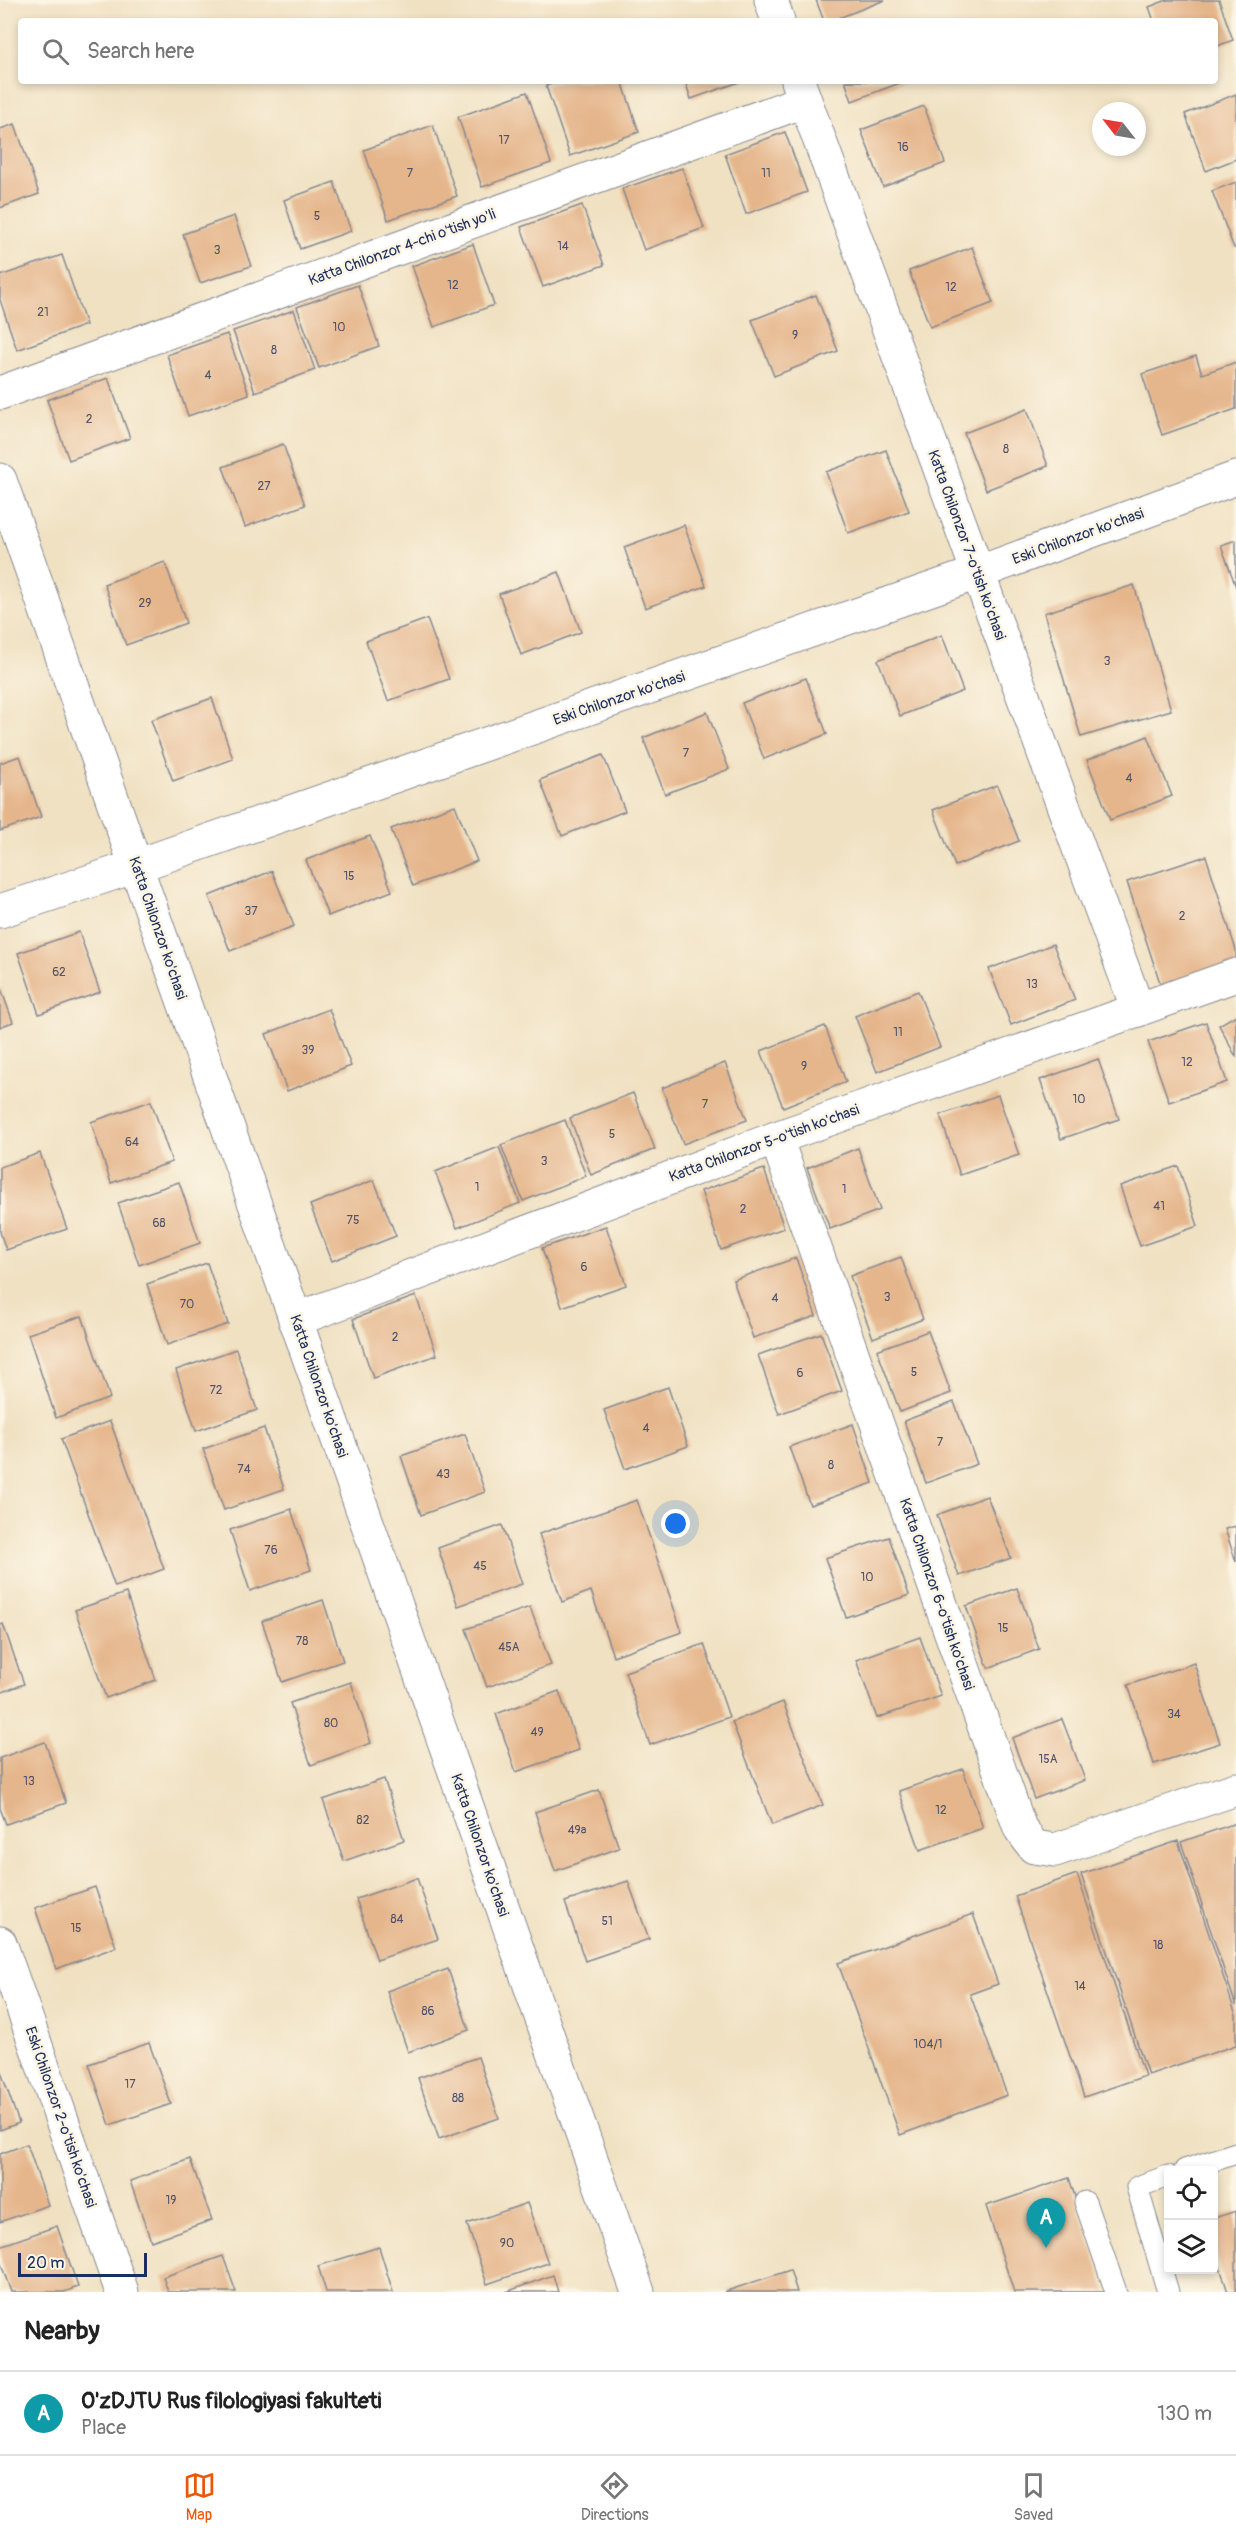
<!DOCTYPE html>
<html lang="en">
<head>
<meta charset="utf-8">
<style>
	body { margin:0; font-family:Pangolin,sans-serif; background:#f2f2f2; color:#222 }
	.controls { position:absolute; right:18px; bottom:18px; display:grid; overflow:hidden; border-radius:6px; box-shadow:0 3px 9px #0003 }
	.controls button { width:54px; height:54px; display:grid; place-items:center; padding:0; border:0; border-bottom:2px solid #e0e0e0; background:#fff; color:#222; font:30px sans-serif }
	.compass { position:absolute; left:1092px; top:102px; width:54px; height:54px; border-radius:50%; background:#fff; box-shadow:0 3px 9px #0003; rotate:301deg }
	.scale { position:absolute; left:18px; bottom:15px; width:129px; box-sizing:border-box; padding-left:6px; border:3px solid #1b2f5e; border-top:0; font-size:16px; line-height:21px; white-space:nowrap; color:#1b2f5e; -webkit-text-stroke:4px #fcf5e5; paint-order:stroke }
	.you { position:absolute; left:676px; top:1524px; width:21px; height:21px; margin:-15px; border:4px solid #fff; border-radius:50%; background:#1a73e8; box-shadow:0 0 0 9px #1a73e833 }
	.badge { display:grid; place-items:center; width:39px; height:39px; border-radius:50%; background:#ea580c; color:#fff; font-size:20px; font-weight:700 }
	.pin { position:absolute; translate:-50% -50px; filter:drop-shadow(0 2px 3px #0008) }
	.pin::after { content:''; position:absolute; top:32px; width:21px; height:18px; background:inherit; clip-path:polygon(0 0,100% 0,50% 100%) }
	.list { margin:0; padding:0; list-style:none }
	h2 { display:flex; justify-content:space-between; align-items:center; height:78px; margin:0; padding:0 24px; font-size:26px }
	h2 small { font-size:20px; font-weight:400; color:#767676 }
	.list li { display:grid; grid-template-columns:39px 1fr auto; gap:18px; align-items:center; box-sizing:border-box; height:84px; padding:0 24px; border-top:2px solid #e0e0e0 }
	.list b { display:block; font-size:22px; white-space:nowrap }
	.list p { margin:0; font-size:20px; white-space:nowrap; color:#767676 }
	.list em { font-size:20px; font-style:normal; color:#767676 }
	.icon { flex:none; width:33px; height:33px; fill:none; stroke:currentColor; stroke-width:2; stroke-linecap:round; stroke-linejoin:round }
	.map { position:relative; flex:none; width:1236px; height:2292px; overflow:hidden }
	.search { position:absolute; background:#fff; box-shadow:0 3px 9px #0003; left:18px; right:18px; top:18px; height:66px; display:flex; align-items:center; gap:15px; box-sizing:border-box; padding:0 21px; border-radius:6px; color:#767676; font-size:22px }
	.sheet { height:162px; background:#fff }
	nav { display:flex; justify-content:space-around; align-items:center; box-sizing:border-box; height:84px; border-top:2px solid #e0e0e0; background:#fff; font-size:16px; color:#767676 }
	nav a { display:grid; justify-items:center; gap:3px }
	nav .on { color:#ea580c }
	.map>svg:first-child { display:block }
</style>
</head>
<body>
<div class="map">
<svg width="1236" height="2292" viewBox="0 0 1236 2292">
	<rect width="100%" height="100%" fill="#fcf5e5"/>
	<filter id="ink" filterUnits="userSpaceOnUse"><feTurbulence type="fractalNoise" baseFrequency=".0167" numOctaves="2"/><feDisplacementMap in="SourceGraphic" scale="12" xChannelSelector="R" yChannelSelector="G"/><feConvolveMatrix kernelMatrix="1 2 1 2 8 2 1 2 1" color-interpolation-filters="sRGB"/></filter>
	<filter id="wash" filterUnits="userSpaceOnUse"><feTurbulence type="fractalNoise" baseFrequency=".008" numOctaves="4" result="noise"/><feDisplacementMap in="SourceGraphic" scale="24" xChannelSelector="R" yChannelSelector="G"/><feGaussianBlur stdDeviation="1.35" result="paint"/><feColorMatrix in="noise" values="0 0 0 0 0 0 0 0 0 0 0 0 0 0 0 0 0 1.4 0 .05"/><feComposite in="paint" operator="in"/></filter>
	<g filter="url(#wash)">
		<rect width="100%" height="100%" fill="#f0e1c2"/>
		<g id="blocks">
			<!-- building -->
			<g fill="#e5b68c">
				<polygon points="816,0 885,0 831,21 824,21"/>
				<polygon points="1167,0 1219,0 1233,40 1215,47 1215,21 1154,21 1149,7"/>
				<polygon points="559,81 622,81 639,132 570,156 546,86"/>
				<polygon points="685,81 742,81 691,99"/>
				<polygon points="845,81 905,81 852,101"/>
				<polygon points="527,92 551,163 482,187 458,117"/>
				<polygon points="1236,94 1236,159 1206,171 1185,114"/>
				<polygon points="924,106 945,163 883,187 861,130"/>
				<polygon points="15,124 39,194 0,208 0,129"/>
				<polygon points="433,125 457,196 388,220 364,150"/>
				<polygon points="785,132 807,192 746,214 725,154"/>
				<polygon points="682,168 704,228 644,250 622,189"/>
				<polygon points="334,182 351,231 300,249 284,200"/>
				<polygon points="1236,182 1236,248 1234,248 1212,191"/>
				<polygon points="582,205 604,265 543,287 521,227"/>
				<polygon points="234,216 251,266 200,283 183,234"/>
				<polygon points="473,244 494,305 434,327 412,266"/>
				<polygon points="972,247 993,303 930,327 909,271"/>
				<polygon points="62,255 86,325 17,350 0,300 0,276"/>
				<polygon points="358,285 379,346 319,368 297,307"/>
				<polygon points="816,295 838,351 774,376 752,320"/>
				<polygon points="294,310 315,370 255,392 233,331"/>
				<polygon points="227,334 249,394 188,416 167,355"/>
				<polygon points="1196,356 1202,374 1236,362 1236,409 1162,435 1142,374"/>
				<polygon points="108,378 130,438 69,460 47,400"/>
				<polygon points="1027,409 1048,466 986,490 964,433"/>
				<polygon points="283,444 305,505 245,527 223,467"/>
				<polygon points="886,450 909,511 848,533 826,472"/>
				<polygon points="684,525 706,586 645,608 624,547"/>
				<polygon points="1236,540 1236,587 1221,545"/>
				<polygon points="165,562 186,623 126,645 104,584"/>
				<polygon points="559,572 581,632 521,655 499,594"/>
				<polygon points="1134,585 1171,710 1081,737 1044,613"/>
				<polygon points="427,619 449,679 388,701 366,641"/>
				<polygon points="942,635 963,691 900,716 878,660"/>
				<polygon points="806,678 827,734 764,759 742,703"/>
				<polygon points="212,698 233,759 173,781 151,720"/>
				<polygon points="707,712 729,769 665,794 643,738"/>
				<polygon points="1148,736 1172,796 1110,820 1087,760"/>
				<polygon points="603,755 625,811 562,836 540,780"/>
				<polygon points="20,756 41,817 0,831 0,763"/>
				<polygon points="997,785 1019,841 955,866 933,810"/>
				<polygon points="455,805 477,861 413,886 391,829"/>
				<polygon points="370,836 392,891 328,916 306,860"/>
				<polygon points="1206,856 1236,950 1236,971 1164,995 1127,882"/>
				<polygon points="272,871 294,926 230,951 209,896"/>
				<polygon points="79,932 100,992 39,1014 18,953"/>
				<polygon points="1053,944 1075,1000 1011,1025 989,969"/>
				<polygon points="0,986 13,1022 0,1027"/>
				<polygon points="918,991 940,1047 877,1072 855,1016"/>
				<polygon points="329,1009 351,1066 287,1091 266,1034"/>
				<polygon points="1236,1015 1236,1057 1219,1025"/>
				<polygon points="1206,1022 1227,1082 1169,1102 1148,1042"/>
				<polygon points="825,1026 846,1082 783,1107 761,1051"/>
				<polygon points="1098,1059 1119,1119 1061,1139 1040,1080"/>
				<polygon points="725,1063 747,1120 683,1144 662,1088"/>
				<polygon points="633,1093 655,1149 591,1175 570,1118"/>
				<polygon points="998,1095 1019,1155 960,1175 940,1115"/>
				<polygon points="151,1101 172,1162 111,1183 91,1122"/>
				<polygon points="565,1120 586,1176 523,1201 501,1145"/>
				<polygon points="499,1147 520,1203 457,1228 435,1172"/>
				<polygon points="858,1148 880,1210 830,1229 807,1168"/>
				<polygon points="40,1153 67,1229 6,1250 0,1232 0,1167"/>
				<polygon points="1178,1166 1198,1226 1140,1246 1120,1186"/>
				<polygon points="764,1169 784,1228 721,1250 701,1191"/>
				<polygon points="374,1180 396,1236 332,1261 310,1205"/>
				<polygon points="179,1182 200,1243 139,1265 118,1203"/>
				<polygon points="606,1226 626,1285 562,1307 542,1248"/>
				<polygon points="901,1257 923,1319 873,1338 850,1276"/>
				<polygon points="796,1258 816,1316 753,1338 733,1280"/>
				<polygon points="207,1263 228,1324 167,1345 147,1284"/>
				<polygon points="416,1296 437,1355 373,1378 353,1319"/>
				<polygon points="82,1316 110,1398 56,1418 28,1334"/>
				<polygon points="928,1331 951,1393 900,1412 877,1350"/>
				<polygon points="821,1333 842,1391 779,1414 758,1355"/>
				<polygon points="236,1349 257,1410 196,1431 176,1370"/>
				<polygon points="668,1387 688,1446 625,1469 604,1410"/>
				<polygon points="954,1402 977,1464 926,1483 904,1421"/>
				<polygon points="110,1421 164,1569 115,1587 61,1439"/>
				<polygon points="853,1424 873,1483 810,1505 789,1447"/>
				<polygon points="264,1428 284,1489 224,1510 203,1449"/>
				<polygon points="465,1434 485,1492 421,1515 401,1456"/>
				<polygon points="987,1496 1011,1558 959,1576 937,1515"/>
				<polygon points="637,1500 682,1632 613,1656 591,1591 562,1602 539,1534"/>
				<polygon points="291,1509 311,1570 250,1591 230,1530"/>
				<polygon points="502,1525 522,1584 458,1606 438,1548"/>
				<polygon points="1236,1526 1236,1562 1225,1529"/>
				<polygon points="889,1537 909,1595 846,1617 825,1558"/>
				<polygon points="1017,1588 1039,1649 988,1668 966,1606"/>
				<polygon points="126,1593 156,1680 106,1698 75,1610"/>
				<polygon points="323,1600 343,1661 282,1682 262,1621"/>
				<polygon points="530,1607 551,1665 487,1687 466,1629"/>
				<polygon points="3,1624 24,1684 0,1693 0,1625"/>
				<polygon points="920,1637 941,1696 877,1718 856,1660"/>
				<polygon points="704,1644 729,1717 650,1745 625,1672"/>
				<polygon points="1194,1663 1220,1743 1154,1764 1128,1685"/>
				<polygon points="351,1682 371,1743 311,1765 290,1703"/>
				<polygon points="559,1691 579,1750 516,1772 496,1714"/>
				<polygon points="783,1702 823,1805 772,1825 732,1722"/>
				<polygon points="1062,1719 1085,1780 1034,1799 1012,1738"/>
				<polygon points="45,1742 66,1803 6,1824 0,1808 0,1758"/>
				<polygon points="963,1769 983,1828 920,1850 899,1791"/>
				<polygon points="384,1779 404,1840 344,1861 323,1800"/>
				<polygon points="599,1790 619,1848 555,1871 535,1812"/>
				<polygon points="1236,1823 1236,2006 1181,1842"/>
				<polygon points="1178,1841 1236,2015 1236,2045 1148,2075 1081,1874"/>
				<polygon points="1077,1874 1145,2076 1084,2097 1015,1896"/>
				<polygon points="417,1878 438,1939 377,1960 356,1899"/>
				<polygon points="628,1881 649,1939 585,1961 565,1902"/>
				<polygon points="95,1887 116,1947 56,1969 35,1908"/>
				<polygon points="973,1914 998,1984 970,1994 1007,2095 900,2135 838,1963"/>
				<polygon points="448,1969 469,2030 408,2052 387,1991"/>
				<polygon points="149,2043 171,2104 110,2125 89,2064"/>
				<polygon points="478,2057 499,2118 439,2139 418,2078"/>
				<polygon points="0,2069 19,2123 0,2130"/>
				<polygon points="27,2144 48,2205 0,2222 0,2154"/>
				<polygon points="190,2159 212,2220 151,2241 130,2181"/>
				<polygon points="1069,2178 1106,2292 1014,2292 986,2206"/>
				<polygon points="527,2203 548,2263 487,2284 467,2224"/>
				<polygon points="1236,2211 1236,2292 1228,2292 1214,2249 1214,2218"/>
				<polygon points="57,2226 78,2287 64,2292 11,2292 0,2261 0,2246"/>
				<polygon points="379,2247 393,2292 326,2292 318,2266"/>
				<polygon points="223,2256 236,2292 168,2292 163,2277"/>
				<polygon points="790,2270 797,2292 724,2292"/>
				<polygon points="553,2275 558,2292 506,2292"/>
			</g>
		</g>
	</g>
	<g filter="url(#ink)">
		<use href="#blocks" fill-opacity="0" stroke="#868890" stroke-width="1.5"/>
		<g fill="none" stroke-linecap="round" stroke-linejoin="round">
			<defs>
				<g id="lane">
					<polyline points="1185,2170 1236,2153"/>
					<polyline points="1085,2202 1116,2292"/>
					<polyline points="1168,2292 1137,2187 1168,2176"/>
				</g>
				<g id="street">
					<polyline points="771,0 778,21"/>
					<polyline points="798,81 1138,1010"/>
					<polyline points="0,393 804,101"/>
					<polyline points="0,480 638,2292"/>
					<polyline points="0,911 136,866 977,573 1236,478"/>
					<polyline points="776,1138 1020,1828 1034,1847 1055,1850 1236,1789"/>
					<polyline points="295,1320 776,1138 1236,975"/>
					<polyline points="0,1943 122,2292"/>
				</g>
			</defs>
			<!-- lane casing -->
			<use href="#lane" stroke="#868890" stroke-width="23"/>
			<!-- street casing -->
			<use href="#street" stroke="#868890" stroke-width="35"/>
			<!-- lane -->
			<use href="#lane" stroke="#fff" stroke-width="21"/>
			<!-- street -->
			<use href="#street" stroke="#fff" stroke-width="33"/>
		</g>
	</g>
	<g text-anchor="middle" stroke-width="5" stroke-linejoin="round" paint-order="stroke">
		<!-- number labels -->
		<g font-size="12" fill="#4e516a">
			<text x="504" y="144">17</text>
			<text x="903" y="151">16</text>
			<text x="410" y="177">7</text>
			<text x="766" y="177">11</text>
			<text x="317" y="220">5</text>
			<text x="563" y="250">14</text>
			<text x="217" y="254">3</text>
			<text x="453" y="289">12</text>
			<text x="951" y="291">12</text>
			<text x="43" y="316">21</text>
			<text x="339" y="331">10</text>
			<text x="795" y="339">9</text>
			<text x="274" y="354">8</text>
			<text x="208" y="379">4</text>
			<text x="89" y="423">2</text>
			<text x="1006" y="453">8</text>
			<text x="264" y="490">27</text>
			<text x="145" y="607">29</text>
			<text x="1107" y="665">3</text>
			<text x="686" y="757">7</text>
			<text x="1129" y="782">4</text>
			<text x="349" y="880">15</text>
			<text x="251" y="915">37</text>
			<text x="1182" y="920">2</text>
			<text x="59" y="976">62</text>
			<text x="1032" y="988">13</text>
			<text x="898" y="1036">11</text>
			<text x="308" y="1054">39</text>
			<text x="1187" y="1066">12</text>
			<text x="804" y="1070">9</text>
			<text x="1079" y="1103">10</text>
			<text x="705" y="1108">7</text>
			<text x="612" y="1138">5</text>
			<text x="132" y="1146">64</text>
			<text x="544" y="1165">3</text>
			<text x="477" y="1191">1</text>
			<text x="844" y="1193">1</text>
			<text x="1159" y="1210">41</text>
			<text x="743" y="1213">2</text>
			<text x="353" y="1224">75</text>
			<text x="159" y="1227">68</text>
			<text x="584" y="1271">6</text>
			<text x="887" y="1301">3</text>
			<text x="775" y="1302">4</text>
			<text x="187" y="1308">70</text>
			<text x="395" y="1341">2</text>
			<text x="914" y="1376">5</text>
			<text x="800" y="1377">6</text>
			<text x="216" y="1394">72</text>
			<text x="646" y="1432">4</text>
			<text x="940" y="1446">7</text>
			<text x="831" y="1469">8</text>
			<text x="244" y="1473">74</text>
			<text x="443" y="1478">43</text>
			<text x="271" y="1554">76</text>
			<text x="480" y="1570">45</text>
			<text x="867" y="1581">10</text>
			<text x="1003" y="1632">15</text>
			<text x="302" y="1645">78</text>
			<text x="509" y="1651">45A</text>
			<text x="1174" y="1718">34</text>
			<text x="331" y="1727">80</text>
			<text x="537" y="1736">49</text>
			<text x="1048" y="1763">15A</text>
			<text x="29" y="1785">13</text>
			<text x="941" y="1814">12</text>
			<text x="363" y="1824">82</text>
			<text x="577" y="1834">49а</text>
			<text x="397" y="1923">84</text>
			<text x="607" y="1925">51</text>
			<text x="76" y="1932">15</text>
			<text x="1158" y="1949">18</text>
			<text x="1080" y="1990">14</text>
			<text x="428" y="2015">86</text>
			<text x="928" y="2048">104/1</text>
			<text x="130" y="2088">17</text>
			<text x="458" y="2102">88</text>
			<text x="171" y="2204">19</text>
			<text x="507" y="2247">90</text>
		</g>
		<!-- street labels -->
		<g font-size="15" fill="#1b2f5e" stroke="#fcf5e5">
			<text transform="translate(402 247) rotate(-20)" y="5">Katta Chilonzor 4-chi o'tish yo'li</text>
			<text transform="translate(1078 536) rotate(-20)" y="5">Eski Chilonzor ko'chasi</text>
			<text transform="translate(967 545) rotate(70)" y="5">Katta Chilonzor 7-o'tish ko'chasi</text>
			<text transform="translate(619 698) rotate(-19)" y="5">Eski Chilonzor ko'chasi</text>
			<text transform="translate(158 928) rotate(71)" y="5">Katta Chilonzor ko'chasi</text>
			<text transform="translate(764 1143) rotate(-20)" y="5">Katta Chilonzor 5-o'tish ko'chasi</text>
			<text transform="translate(319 1386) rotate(71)" y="5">Katta Chilonzor ko'chasi</text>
			<text transform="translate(937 1594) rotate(71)" y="5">Katta Chilonzor 6-o'tish ko'chasi</text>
			<text transform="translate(480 1845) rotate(71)" y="5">Katta Chilonzor ko'chasi</text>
			<text transform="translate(61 2117) rotate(71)" y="5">Eski Chilonzor 2-o'tish ko'chasi</text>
		</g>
	</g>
</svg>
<div class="controls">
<button><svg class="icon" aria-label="locate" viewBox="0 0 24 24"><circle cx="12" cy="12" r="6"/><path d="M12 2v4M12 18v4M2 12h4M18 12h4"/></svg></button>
<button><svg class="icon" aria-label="layers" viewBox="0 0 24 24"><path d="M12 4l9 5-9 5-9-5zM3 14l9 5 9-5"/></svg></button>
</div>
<svg class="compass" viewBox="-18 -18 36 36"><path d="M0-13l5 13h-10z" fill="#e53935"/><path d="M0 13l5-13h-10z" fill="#767676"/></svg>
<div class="scale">20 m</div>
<div class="you"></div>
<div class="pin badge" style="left:1046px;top:2248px;background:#0f9aa8">A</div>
<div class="search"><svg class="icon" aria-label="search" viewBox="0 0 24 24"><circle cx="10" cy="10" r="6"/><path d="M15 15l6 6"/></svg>Search here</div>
</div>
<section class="sheet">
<h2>Nearby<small></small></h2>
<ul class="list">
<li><span class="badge" style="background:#0f9aa8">A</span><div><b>O'zDJTU Rus filologiyasi fakulteti</b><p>Place</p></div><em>130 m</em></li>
</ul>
</section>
<nav>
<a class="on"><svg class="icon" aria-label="map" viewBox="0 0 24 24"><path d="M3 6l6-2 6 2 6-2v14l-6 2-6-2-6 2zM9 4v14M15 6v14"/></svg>Map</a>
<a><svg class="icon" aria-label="directions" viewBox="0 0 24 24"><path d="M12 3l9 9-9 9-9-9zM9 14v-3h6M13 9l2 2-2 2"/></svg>Directions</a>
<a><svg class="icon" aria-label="saved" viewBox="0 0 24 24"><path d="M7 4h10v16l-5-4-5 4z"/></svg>Saved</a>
</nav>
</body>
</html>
